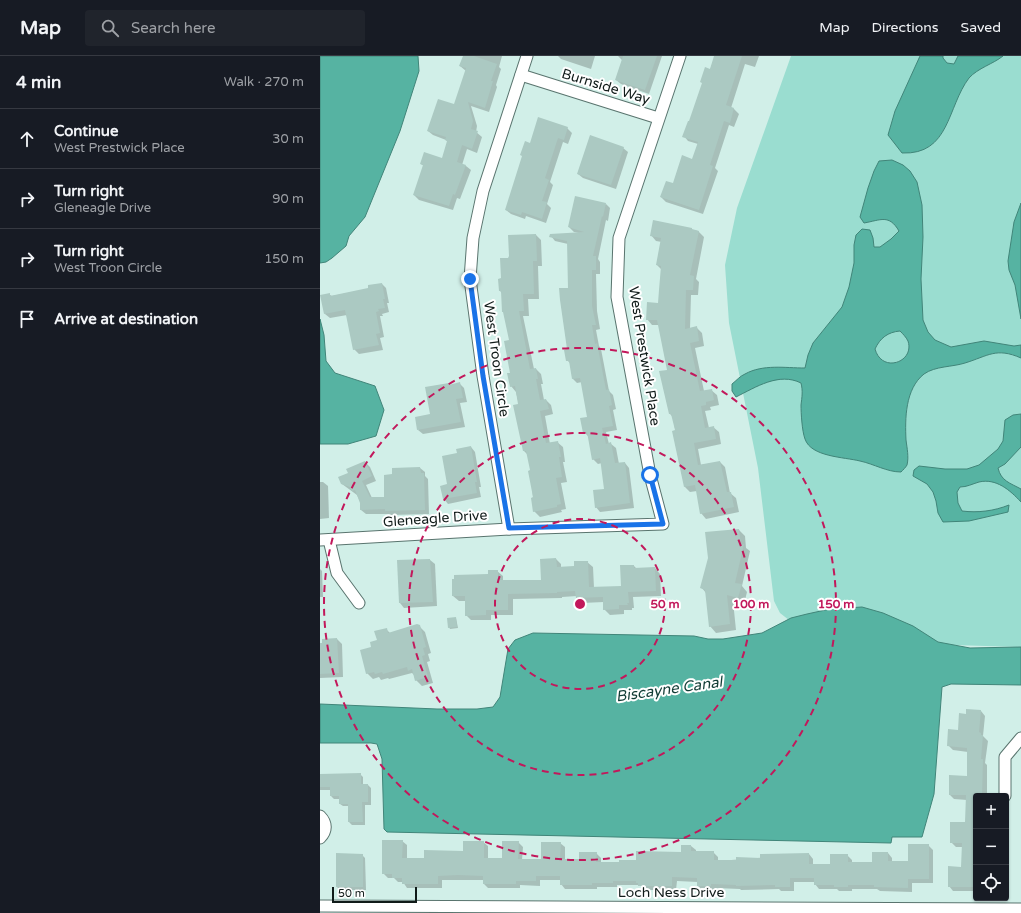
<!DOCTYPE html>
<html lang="en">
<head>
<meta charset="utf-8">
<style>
	body { margin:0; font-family:"Varela Round",sans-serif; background:#20242c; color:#f1f3f6 }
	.controls { position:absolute; right:12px; bottom:12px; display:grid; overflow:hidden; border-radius:4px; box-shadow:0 1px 3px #0004 }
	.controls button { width:36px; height:36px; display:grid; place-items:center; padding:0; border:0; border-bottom:1px solid #363941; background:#171b24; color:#f1f3f6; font:20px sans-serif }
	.scale { position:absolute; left:12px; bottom:10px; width:85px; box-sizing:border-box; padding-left:4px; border:2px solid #101b19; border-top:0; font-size:11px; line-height:14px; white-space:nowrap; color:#101b19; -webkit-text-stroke:3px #fff; paint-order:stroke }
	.stop { position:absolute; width:12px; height:12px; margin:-9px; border:3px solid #1a73e8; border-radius:50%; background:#fff }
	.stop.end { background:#1a73e8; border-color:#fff; box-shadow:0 1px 4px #0008 }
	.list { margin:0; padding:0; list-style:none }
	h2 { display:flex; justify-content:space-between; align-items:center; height:52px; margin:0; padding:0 16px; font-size:17px }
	h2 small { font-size:13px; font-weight:400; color:#9ea1a6 }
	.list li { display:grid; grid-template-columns:26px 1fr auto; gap:12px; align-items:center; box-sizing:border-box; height:60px; padding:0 16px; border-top:1px solid #363941 }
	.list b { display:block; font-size:15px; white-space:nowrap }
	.list p { margin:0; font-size:13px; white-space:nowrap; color:#9ea1a6 }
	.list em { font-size:13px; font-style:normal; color:#9ea1a6 }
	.icon { flex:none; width:22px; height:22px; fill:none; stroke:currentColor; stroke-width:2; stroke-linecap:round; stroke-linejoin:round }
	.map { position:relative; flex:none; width:701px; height:857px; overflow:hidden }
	header { display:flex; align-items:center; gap:24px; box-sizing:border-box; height:56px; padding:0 20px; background:#171b24; border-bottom:1px solid #363941 }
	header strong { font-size:19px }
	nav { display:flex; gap:22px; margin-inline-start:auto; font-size:14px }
	.search { width:280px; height:36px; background:#20242c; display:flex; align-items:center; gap:10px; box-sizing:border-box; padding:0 14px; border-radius:4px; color:#9ea1a6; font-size:15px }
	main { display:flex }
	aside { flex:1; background:#171b24 }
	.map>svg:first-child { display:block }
</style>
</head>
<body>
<header>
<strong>Map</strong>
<div class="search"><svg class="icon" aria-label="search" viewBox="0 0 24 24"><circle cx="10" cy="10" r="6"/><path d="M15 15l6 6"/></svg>Search here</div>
<nav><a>Map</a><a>Directions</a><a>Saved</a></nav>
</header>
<main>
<aside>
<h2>4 min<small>Walk · 270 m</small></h2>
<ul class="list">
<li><svg class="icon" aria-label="ahead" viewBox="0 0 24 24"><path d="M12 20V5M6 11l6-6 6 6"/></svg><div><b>Continue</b><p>West Prestwick Place</p></div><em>30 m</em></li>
<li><svg class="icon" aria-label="right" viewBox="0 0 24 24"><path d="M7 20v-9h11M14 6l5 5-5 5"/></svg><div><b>Turn right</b><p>Gleneagle Drive</p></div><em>90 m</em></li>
<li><svg class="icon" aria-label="right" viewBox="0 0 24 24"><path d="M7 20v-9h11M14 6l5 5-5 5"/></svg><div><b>Turn right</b><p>West Troon Circle</p></div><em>150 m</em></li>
<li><svg class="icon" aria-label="arrive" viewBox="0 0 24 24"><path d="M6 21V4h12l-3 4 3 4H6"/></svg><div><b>Arrive at destination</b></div></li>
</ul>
</aside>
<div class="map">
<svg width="701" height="857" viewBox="0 0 701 857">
	<rect width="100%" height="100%" fill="#d1efe8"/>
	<!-- green -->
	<polygon fill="#9addd0" points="471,0 701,0 701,591 601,588 479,572 460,557 454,545 438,412 409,267 405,209 417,152"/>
	<!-- water -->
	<g fill="#56b3a2" stroke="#418579" fill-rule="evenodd">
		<polygon points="0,0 98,0 99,15 80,75 45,161 29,180 26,190 12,202 6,206 0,207"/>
		<path d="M 600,0 L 623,0 L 623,2 L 627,7 L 634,8 L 638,0 L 683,0 C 673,8 658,12 649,22 C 627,51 630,99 582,97 L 568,79 L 575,55 Z"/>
		<path d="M 572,104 L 583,109 L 590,115 L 597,126 L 602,149 L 603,181 L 601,223 L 603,264 L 608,276 L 615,284 L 631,291 L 664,285 L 694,290 L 701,289 L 701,302 C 676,291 668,300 645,307 C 633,311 615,310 604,318 C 585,333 585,363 586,384 C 587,392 589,401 587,409 C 586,411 583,414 581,416 C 567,416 554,408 540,405 C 524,401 491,401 485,383 C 482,375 481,357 481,349 C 482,341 483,335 481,327 C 459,316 436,331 416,341 L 412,335 L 412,328 C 416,325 420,320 425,318 C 443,308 465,312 485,312 L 488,299 L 493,287 L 522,251 L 529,231 L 534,207 L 534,189 L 536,179 L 542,173 L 550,174 L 553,182 L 554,191 L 560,191 L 571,183 L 579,175 C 569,158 561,164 544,167 L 540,161 L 548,132 L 554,115 L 559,105 ZM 580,275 C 583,278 586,281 588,285 C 595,306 562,318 555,293 C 560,282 568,276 580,275 Z"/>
		<polygon points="701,147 701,263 695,229 689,214 688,205 694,166"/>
		<polygon points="0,263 4,279 6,305 15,317 55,330 64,354 56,380 28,388 0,388"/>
		<path d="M 701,358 L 701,391 L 685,408 L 678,412 C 681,425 690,427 701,433 L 701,446 C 690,434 676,422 659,426 C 652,428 647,431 640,431 L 637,436 L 638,447 L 642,455 C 658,457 674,455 689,449 L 688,456 L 649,465 L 623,466 L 618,457 L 616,445 L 613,436 L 607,428 L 593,420 L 594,414 L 599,410 L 625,413 L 647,413 L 659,409 L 678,393 L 683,385 L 685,364 L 693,359 Z"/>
		<polygon points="542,551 563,557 593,570 618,586 650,592 701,591 701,629 631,628 622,631 614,738 602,781 572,781 571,787 67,776 64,773 62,703 57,688 51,687 0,687 0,648 117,653 157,653 173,651 180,641 188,593 195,584 213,577 374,580 388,583 403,583 442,577 471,562 487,558 510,553"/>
	</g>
	<!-- shadow -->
	<g fill="#0003">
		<polygon points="144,0 182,0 179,11 181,13 176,29 177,31 169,56 151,50 157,70 156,76 162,81 157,97 147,93 142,109 146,110 151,114 140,143 137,142 133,154 99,144 94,139 104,110 101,108 123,103 128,86 126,84 113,79 108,75 135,49 146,15 140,10"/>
		<polygon points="238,0 275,0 271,13 241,3"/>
		<polygon points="298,0 342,0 329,38 301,28 296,24 303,5"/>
		<polygon points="395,0 439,0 435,11 425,8 411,52 414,53 419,58 414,71 409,69 395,112 398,115 383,158 346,146 341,141 354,129 373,104 378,88 368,85 364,80 390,14"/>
		<polygon points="247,72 252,77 248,88 243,86 230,126 233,129 227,148 231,152 226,167 206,160 205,163 191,158 186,154 210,88"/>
		<polygon points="303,92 308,96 296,133 263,122 258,118"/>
		<polygon points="286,148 290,152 288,165 286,164 278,203 280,206 280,218 276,218 277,255 280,273 276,274 279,290 281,293 289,335 293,339 296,353 293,354 297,374 286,376 289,388 291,388 296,392 299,408 305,407 309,412 314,452 280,456 276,451 285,434 282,407 278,408 273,403 269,381 264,376 268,362 262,326 257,327 253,323 250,307 247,304 248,294 248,188 235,185 231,180 259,177 254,176 249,171"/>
		<polygon points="373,174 378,175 384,181 376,223 379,226 378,239 371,239 370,273 376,271 382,277 384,290 375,292 384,335 391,334 397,339 399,349 390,351 391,354 385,355 389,372 393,371 399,376 401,388 378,393 381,409 400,406 405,411 410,437 416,442 419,456 386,463 381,457 377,435 370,436 365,431 353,361 350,358 348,314 339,269 332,269 327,263 339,248 342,214 337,209 342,186 336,185 331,179"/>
		<polygon points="216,179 221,184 222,210 218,210 219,243 208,243 209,260 203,260 214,313 216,313 221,318 223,328 221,328 224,344 226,344 231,349 233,358 225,360 230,388 237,386 243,391 245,406 243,406 247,426 241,427 246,453 241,454 242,456 220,461 214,455 211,415 208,399 204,395 199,349 196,336 191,330 192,318 190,284 182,237 180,235 182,223 189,203"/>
		<polygon points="62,228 66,232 69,247 67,247 69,256 62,258 63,260 60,260 64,281 60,282 63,294 39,298 34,293 27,259 10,262 5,258 10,239 12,240 49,233"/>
		<polygon points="128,328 130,329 140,328 144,332 147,346 140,347 145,371 103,378 98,374 111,359"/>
		<polygon points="151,391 155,396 161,431 159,431 161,441 128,448 124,443 138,397"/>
		<polygon points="45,406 50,411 56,425 46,429 52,442 65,442 100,412 105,416 105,420 108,423 109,458 71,459 69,458 46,458 41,454 41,447 37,439 22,428 29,417"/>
		<polygon points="0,426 3,426 8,430 9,462 0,463"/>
		<polygon points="419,474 425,480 426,492 430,495 422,530 427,536 424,548 413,545 416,574 396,577 390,570 386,537 382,532"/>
		<polygon points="236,503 241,508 241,512 255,511 267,506 273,511 274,532 302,531 314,510 317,513 335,512 340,518 341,540 313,541 314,552 312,552 312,554 304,554 304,558 290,559 284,553 284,546 262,547 257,540 242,541 242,542 193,543 193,559 171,559 171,564 151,564 146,559 146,545 139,545 133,540 133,524 169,519 177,515 183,520 183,525 222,525"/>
		<polygon points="110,504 115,508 117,550 84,552 80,547"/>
		<polygon points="0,513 2,515 3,541 0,541"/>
		<polygon points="136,562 138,572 130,573 129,571"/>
		<polygon points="99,570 105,576 111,597 108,598 110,605 107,606 113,627 102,630 96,624 95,620 92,617 69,623 68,622 61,624 59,621 53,623 47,617 52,591 66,573 71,578"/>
		<polygon points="17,583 22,588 23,621 0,622 0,588 3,588 3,584"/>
		<polygon points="661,655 665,660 663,680 668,685 665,707 667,709 667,740 656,740 656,835 633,835 629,830 642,812 643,791 636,791 631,786 646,767 647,744 634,743 630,739 648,721 648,696 633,694 628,689 639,675 647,659"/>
		<polygon points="40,718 43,721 43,729 48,729 51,732 51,749 45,749 45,769 32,769 29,766 29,750 23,750 20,748 20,743 14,743 11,740 11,734 0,734 0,719"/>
		<polygon points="82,785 87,789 87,803 105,803 144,796 163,786 168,790 168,803 183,803 198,786 203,791 202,804 222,804 240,787 245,791 245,804 260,804 276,797 281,802 281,807 300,807 362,797 362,790 371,790 376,794 376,796 393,796 398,801 398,805 489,798 493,803 493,809 511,809 527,799 532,804 532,807 552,807 568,797 572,802 572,806 589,806 608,789 613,794 613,827 592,827 592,836 560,835 557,833 532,833 532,835 519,835 517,833 499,833 495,828 495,826 474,826 474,835 461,835 459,833 421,834 420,833 395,832 395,834 382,834 378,830 378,826 357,825 356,834 324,834 320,829 297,829 297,831 277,831 277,833 245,833 241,828 241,824 220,824 220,830 200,829 200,832 168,832 164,828 164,824 122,824 122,832 87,832 83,826 78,826 74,822 68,822 63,817"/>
		<polygon points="42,799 45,802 46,834 20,834 17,831"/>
	</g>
	<!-- building -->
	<g fill="#abc9c2">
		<polygon points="143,0 154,0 177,8 171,25 173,25 165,52 148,46 153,65 151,73 158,75 152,93 142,89 137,106 146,109 135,139 133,138 129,150 93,139 103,109 100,108 104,96 122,102 127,85 125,84 126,81 107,75 118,43 134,48 146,12 139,10"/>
		<polygon points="303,0 337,0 325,34 295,24"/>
		<polygon points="394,0 422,0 406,49 414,52 410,67 404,65 390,109 393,110 379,154 340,141 346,125 353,127 362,99 372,103 378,86 362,81 368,65 369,65 382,27 380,26 385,11 390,13"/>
		<polygon points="218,61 248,71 244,84 238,82 225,122 229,124 222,145 227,146 222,163 202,156 201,159 185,154 202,100 200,99 205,85 210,87"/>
		<polygon points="270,79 304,91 291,129 257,118"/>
		<polygon points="255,140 286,147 283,161 282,160 273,200 276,200 276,214 272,214 272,250 276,269 272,269 275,288 277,287 286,334 289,333 292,349 289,350 293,370 282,372 286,388 291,386 295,407 305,406 310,447 275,452 273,434 284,433 280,402 272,404 267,376 263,377 260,362 267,361 260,322 252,323 249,305 246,305 244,294 247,293 240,244 239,232 248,232 247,185 229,181 230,178 264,176 248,171"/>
		<polygon points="333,164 372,172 372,173 379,175 370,219 374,220 373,234 366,234 365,273 377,270 379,285 370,287 380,335 392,333 394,344 386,346 386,349 381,350 385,372 394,370 396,383 374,387 378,409 400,405 407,436 411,436 414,451 380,458 375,429 364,431 352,375 355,374 351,358 349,358 339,315 347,314 337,264 326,264 327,246 338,247 339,234 341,210 336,209 341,182 330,180"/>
		<polygon points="216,178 217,205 213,205 214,238 203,238 204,255 199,255 210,313 216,312 218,323 216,323 220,344 226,343 229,353 220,355 226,387 238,385 241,401 239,401 242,421 236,422 241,448 237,449 237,451 213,456 211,442 213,441 208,415 210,414 206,395 203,395 193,349 198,348 195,330 190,331 187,317 190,317 184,285 189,284 183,256 182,256 181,235 179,235 178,223 181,222 180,202 188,202 189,200 188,179"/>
		<polygon points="62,227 65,243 63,243 65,252 58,253 59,255 56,256 60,277 56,278 59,289 33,294 25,254 4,258 0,239 10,237 10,240 48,232 48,229"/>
		<polygon points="140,326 143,342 136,343 141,366 97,374 95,361 110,358 105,331 129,327 129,329"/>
		<polygon points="151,390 157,426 155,426 157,437 123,443 120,430 127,428 122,400 137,397 136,393"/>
		<polygon points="45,405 52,420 42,425 50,441 64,441 64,419 72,418 72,412 100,411 101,417 104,417 105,454 65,455 65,453 40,454 40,447 35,434 32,435 30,431 21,428 18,421 28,417 26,413"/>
		<polygon points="419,473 421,489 424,488 415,527 422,528 418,542 407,539 410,568 389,571 385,534 380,532 388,502 385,476"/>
		<polygon points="236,502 237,511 254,510 254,505 268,505 269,531 301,530 300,509 314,509 314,512 335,511 336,535 308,536 309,547 307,547 308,549 299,549 299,553 283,554 283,541 256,542 255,535 237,536 237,537 188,538 188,554 166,554 166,559 145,560 145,540 132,540 132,523 134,523 134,519 168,518 168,514 178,514 178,524 221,524 220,503"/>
		<polygon points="110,503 113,546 79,547 77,504"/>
		<polygon points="136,561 137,571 128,572 127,562"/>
		<polygon points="97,568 100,569 106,591 103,592 105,599 102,600 108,621 95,625 92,613 88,615 87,611 63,618 62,616 55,618 54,616 46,618 40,594 51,591 50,586 57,584 54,575 67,572 68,577"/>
		<polygon points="17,582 19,617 0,618 0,587 2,587 2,583"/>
		<polygon points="646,653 661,654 659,676 661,677 661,679 663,679 661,703 663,703 662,740 656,740 656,831 628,831 628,810 641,811 642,787 630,787 630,766 645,766 646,739 629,739 629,719 647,720 647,692 627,690 628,673 638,674 639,657 646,658"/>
		<polygon points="41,717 41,728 48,728 48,746 42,746 43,766 28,766 28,748 19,748 19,740 10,740 10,731 0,731 0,718"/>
		<polygon points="62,784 83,784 82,802 104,802 104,794 143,795 143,785 164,785 164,802 182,802 182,785 199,785 198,803 221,803 221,786 241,786 240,803 259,803 259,796 277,796 276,806 299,806 299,804 316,804 316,795 361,796 361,789 371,789 371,795 394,795 394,804 416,804 416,801 440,802 440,798 489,797 489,808 510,808 510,798 528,798 528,806 552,806 552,796 568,796 568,805 588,805 588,788 609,788 609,823 588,823 588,832 554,831 554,829 528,829 528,831 514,831 514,829 494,829 494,822 470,822 470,831 455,831 455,829 416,830 416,829 391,828 391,830 377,830 377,822 352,821 352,830 318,830 318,827 316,827 316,825 293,825 293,827 272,827 272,829 240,829 240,820 216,820 216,825 196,825 196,828 163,828 163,820 138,819 118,820 118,828 82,828 82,822 72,822 72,818 62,818"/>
		<polygon points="16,797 43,798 43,831 16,831"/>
	</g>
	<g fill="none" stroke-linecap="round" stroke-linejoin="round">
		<defs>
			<g id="minor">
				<polyline points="201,19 338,62"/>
				<polyline points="189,473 163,320 150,223 153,182 163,135 207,0"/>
				<polyline points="0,484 189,473 343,468 330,419 297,241 299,182 360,0"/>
				<polyline points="9,484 17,517 39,547"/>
				<polyline points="685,740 685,701 701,682"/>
				<path d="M 0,760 C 7,767 7,775 0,782"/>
				<polyline points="0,850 701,853"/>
			</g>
		</defs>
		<!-- minor casing -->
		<use href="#minor" stroke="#59746e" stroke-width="13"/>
		<!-- minor -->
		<use href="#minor" stroke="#fff" stroke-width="11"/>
	</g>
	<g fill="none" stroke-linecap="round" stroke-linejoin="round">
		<!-- route -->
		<polyline stroke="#1a73e8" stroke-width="5" points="150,223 163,320 189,472 343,468 330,419"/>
	</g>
	<!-- distance rings -->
	<g fill="none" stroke="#c2185b" stroke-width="2" stroke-dasharray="7 5">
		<circle cx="260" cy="548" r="85"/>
		<circle cx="260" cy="548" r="171"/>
		<circle cx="260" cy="548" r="256"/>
	</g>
	<g text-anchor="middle" stroke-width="4" stroke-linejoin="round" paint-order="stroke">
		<!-- street labels -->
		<g font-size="14" fill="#101b19" stroke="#fff">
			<text transform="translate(286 30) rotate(17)" y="5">Burnside Way</text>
			<text transform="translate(325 300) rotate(81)" y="5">West Prestwick Place</text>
			<text transform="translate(177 303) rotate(82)" y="5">West Troon Circle</text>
			<text transform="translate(115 462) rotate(-4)" y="5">Gleneagle Drive</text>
			<text x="351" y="841">Loch Ness Drive</text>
		</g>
		<!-- water labels -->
		<g font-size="15" font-style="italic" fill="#123d36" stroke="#fff">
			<text transform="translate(349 633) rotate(-8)" y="5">Biscayne Canal</text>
		</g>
	</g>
	<circle cx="260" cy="548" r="6" fill="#c2185b" stroke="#fff" stroke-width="2"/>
	<g font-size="12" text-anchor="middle" font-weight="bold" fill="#c2185b" stroke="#fff" stroke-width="4" stroke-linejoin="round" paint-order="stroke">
		<text x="345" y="552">50 m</text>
		<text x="431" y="552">100 m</text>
		<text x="516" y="552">150 m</text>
	</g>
</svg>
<div class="controls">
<button>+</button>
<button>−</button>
<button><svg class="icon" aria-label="locate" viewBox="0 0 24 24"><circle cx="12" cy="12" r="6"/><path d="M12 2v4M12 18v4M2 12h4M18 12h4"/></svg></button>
</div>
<div class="scale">50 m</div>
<div class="stop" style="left:330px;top:419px"></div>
<div class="stop end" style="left:150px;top:223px"></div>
</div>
</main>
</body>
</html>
